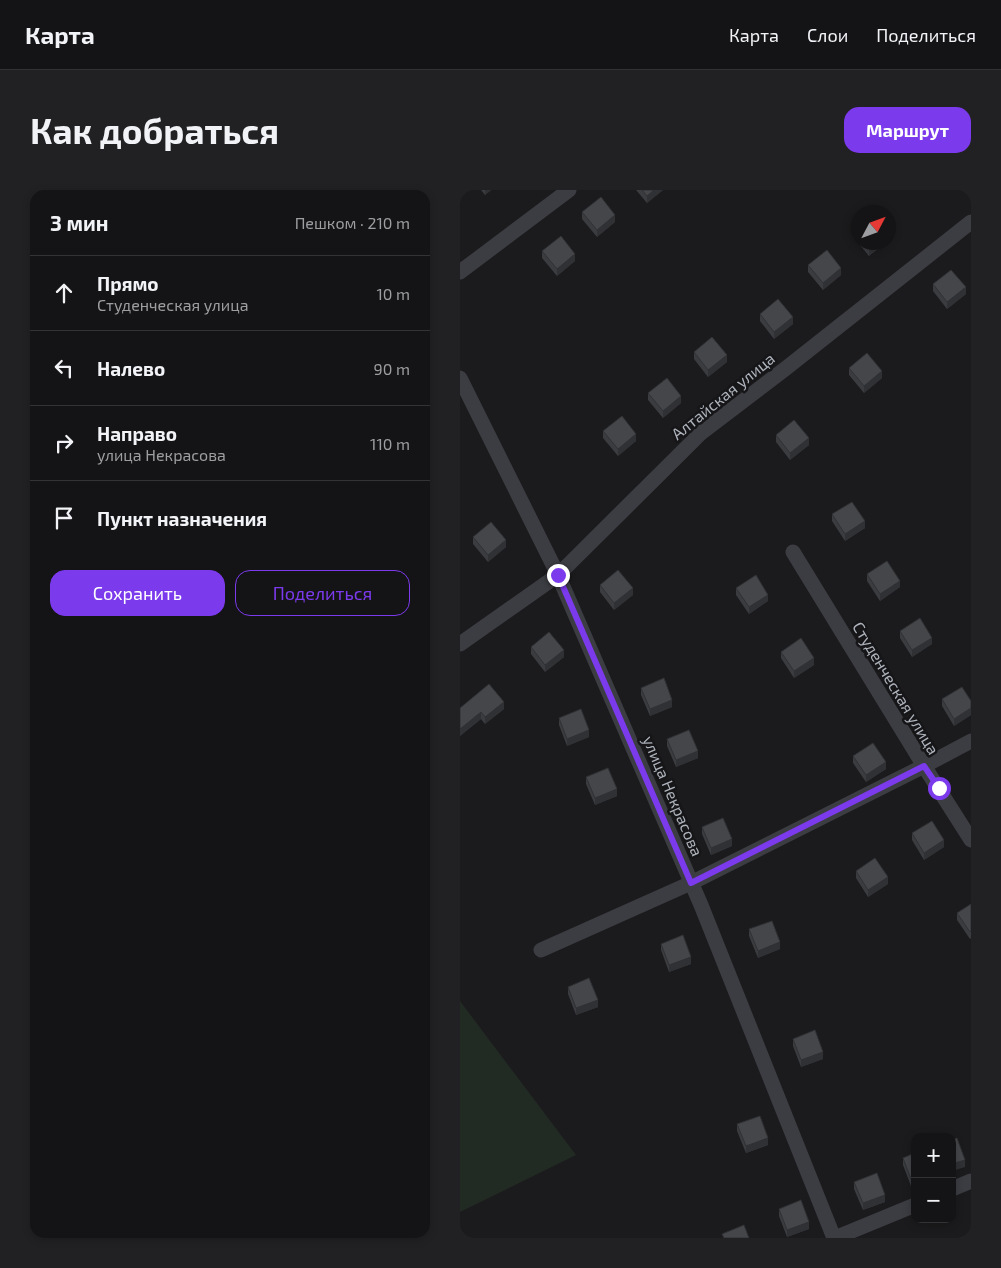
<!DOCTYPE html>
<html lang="ru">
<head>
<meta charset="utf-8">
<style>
	body { margin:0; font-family:"Exo 2",sans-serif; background:#212123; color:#f1f3f6 }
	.controls { position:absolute; right:15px; bottom:15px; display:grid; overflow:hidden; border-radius:10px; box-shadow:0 2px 8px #0003 }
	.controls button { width:45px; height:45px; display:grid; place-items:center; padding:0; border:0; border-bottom:1px solid #333335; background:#141416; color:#f1f3f6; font:25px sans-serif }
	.compass { position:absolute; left:391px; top:15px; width:45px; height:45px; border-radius:50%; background:#141416; box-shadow:0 2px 8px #0003; rotate:49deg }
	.stop { position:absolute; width:15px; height:15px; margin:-11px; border:4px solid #7c3aed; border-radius:50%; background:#fff }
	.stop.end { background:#7c3aed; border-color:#fff; box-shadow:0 1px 5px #0008 }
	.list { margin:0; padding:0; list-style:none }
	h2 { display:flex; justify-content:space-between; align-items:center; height:65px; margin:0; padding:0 20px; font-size:21px }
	h2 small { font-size:16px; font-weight:400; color:#9d9ea1 }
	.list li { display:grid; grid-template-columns:32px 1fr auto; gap:15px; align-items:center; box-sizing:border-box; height:75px; padding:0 20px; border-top:1px solid #333335 }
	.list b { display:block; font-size:19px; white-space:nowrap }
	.list p { margin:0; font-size:16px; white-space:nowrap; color:#9d9ea1 }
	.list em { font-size:16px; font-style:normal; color:#9d9ea1 }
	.actions { display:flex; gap:10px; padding:15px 20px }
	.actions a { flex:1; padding:11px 0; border:1px solid #7c3aed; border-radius:15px; text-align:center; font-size:18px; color:#7c3aed }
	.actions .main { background:#7c3aed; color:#fff }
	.icon { flex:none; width:28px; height:28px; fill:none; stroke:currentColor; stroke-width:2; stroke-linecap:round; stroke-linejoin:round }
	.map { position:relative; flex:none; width:511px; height:1048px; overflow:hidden; border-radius:15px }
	header { display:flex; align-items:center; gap:30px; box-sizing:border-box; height:70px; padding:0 25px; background:#141416; border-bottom:1px solid #333335 }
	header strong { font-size:24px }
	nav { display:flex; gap:28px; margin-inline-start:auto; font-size:18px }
	.intro { display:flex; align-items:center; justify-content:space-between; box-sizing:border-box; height:120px; padding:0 30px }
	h1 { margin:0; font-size:35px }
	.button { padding:12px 22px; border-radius:15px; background:#7c3aed; color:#fff; font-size:18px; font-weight:700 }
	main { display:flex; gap:30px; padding:0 30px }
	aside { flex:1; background:#141416; border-radius:15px; box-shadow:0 2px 8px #0003 }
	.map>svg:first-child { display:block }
</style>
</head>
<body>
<header>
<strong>Карта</strong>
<nav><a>Карта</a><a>Слои</a><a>Поделиться</a></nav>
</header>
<div class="intro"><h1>Как добраться</h1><a class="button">Маршрут</a></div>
<main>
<aside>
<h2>3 мин<small>Пешком · 210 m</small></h2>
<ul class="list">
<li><svg class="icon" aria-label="ahead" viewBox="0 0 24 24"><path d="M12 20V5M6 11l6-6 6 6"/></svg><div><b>Прямо</b><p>Студенческая улица</p></div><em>10 m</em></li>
<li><svg class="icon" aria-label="left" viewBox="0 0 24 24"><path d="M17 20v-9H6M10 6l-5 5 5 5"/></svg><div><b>Налево</b></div><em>90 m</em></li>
<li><svg class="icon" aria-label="right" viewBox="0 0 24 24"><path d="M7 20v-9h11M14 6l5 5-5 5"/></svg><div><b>Направо</b><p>улица Некрасова</p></div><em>110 m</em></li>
<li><svg class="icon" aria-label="arrive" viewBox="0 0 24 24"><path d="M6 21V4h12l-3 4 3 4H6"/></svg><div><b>Пункт назначения</b></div></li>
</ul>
<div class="actions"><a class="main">Сохранить</a><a>Поделиться</a></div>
</aside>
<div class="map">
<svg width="511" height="1048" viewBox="0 0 511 1048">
	<rect width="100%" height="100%" fill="#1b1b1d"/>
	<!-- green -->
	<polygon fill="#222b23" points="0,811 116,965 0,1022"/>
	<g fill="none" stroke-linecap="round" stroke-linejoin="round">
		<!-- street -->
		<g stroke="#3c3d42" stroke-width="15">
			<polyline points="0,82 109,0"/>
			<polyline points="0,188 98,385 241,715 374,1048"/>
			<polyline points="333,362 464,576 511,650"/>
			<polyline points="0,454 98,385 241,243 325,179 511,32"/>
			<polyline points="81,760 231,693 464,576 511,551"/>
			<polyline points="492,999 511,991"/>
			<polyline points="375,1048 455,1015"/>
		</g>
	</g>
	<!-- wall -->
	<g fill="#3b3c40">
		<polygon points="21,0 31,0 25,5"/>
		<polygon points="176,0 203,0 187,13"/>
		<polygon points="122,22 155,32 137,47 122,29"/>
		<polygon points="398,39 398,52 426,52 409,66 395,49 395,42"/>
		<polygon points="82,61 115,71 97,86 82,68"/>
		<polygon points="348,75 381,85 363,100 348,82"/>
		<polygon points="473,94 506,104 487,119 473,101"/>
		<polygon points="300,124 333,134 314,149 300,131"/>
		<polygon points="234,162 267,172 248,187 234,169"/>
		<polygon points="389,178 422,188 404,203 389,185"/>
		<polygon points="188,203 221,213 203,228 188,210"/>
		<polygon points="143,241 176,251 158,266 143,248"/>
		<polygon points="316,245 349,255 330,270 316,252"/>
		<polygon points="372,324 405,338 385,351 372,331"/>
		<polygon points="13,347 46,357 28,372 13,354"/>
		<polygon points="407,384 440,397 420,411 407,391"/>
		<polygon points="140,395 173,405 154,420 140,402"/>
		<polygon points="276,398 308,411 289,424 276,405"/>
		<polygon points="440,441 472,454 452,467 440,448"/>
		<polygon points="71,457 104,467 85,482 71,464"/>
		<polygon points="321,462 354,475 334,488 321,468"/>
		<polygon points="181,498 212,517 190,526 181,505"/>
		<polygon points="482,509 511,511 511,525 494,536 482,516"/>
		<polygon points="0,518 44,519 25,534 21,529 0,546"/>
		<polygon points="99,528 129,547 107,556 99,535"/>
		<polygon points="207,549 238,568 216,577 207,556"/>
		<polygon points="393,566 426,579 406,592 393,573"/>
		<polygon points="126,587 157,606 135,615 126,594"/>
		<polygon points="242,637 272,656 251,665 242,644"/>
		<polygon points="452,643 484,657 464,670 452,650"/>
		<polygon points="396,681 428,694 408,707 396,688"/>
		<polygon points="511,714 511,748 510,749 497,730 497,723"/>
		<polygon points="289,739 320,759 298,768 289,746"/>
		<polygon points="201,754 231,774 209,782 201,760"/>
		<polygon points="108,797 138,817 116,825 108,804"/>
		<polygon points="333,849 363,869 341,877 333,856"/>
		<polygon points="277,934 308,955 286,963 277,941"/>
		<polygon points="455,963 455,995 451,996 443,975 443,968"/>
		<polygon points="394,992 425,1012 403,1020 394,999"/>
		<polygon points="319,1019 349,1039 327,1047 319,1026"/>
	</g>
	<!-- shaded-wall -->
	<g fill="#303134">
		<polygon points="25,0 31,0 25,5"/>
		<polygon points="194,0 203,0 187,13 187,6"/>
		<polygon points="155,25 155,32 137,47 137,40"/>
		<polygon points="418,52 426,52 409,66 409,59"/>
		<polygon points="115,64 115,71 97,86 97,79"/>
		<polygon points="381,78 381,85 363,100 363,93"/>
		<polygon points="506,97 506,104 487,119 487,112"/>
		<polygon points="333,127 333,134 314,149 314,142"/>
		<polygon points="267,165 267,172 248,187 248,180"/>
		<polygon points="422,181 422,188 404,203 404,196"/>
		<polygon points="221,206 221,213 203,228 203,221"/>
		<polygon points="176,244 176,251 158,266 158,259"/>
		<polygon points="349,248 349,255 330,270 330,263"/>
		<polygon points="405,331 405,338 385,351 385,344"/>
		<polygon points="46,350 46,357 28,372 28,365"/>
		<polygon points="440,391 440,397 420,411 420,404"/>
		<polygon points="173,398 173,405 154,420 154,413"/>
		<polygon points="308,405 308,411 289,424 289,417"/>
		<polygon points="472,448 472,454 452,467 452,460"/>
		<polygon points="104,460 104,467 85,482 85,475"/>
		<polygon points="354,468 354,475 334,488 334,481"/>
		<polygon points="212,510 212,517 190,526 190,519"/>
		<polygon points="44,512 44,519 25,534 25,527"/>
		<polygon points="511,518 511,525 494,536 494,529"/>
		<polygon points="21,522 21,529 0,546 0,539"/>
		<polygon points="129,540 129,547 107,556 107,549"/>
		<polygon points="238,561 238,568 216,577 216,570"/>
		<polygon points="426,572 426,579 406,592 406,585"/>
		<polygon points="157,599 157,606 135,615 135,608"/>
		<polygon points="272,649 272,656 251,665 251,658"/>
		<polygon points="484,650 484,657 464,670 464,663"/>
		<polygon points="428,687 428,694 408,707 408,700"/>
		<polygon points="320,752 320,759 298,768 298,761"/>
		<polygon points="231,767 231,774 209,782 209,775"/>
		<polygon points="138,810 138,817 116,825 116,818"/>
		<polygon points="363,862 363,869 341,877 341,870"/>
		<polygon points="308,948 308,955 286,963 286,956"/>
		<polygon points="505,970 505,977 492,981 492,974"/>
		<polygon points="455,988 455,995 451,996 451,989"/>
		<polygon points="425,1005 425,1012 403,1020 403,1013"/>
		<polygon points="349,1032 349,1039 327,1047 327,1040"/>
	</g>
	<!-- building -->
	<g fill="#45464a" stroke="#303134">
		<polygon points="182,0 194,0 187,6"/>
		<polygon points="141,7 155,25 137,40 122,22"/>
		<polygon points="398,39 398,46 395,42"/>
		<polygon points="101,46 115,64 97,79 82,61"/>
		<polygon points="404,52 418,52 409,59"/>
		<polygon points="367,60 381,78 363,93 348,75"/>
		<polygon points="491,80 506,97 487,112 473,94"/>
		<polygon points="318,109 333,127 314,142 300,124"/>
		<polygon points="252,147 267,165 248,180 234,162"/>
		<polygon points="407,163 422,181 404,196 389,178"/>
		<polygon points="207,188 221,206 203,221 188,203"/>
		<polygon points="162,226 176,244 158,259 143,241"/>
		<polygon points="334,230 349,248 330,263 316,245"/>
		<polygon points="392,312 405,331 385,344 372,324"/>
		<polygon points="31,332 46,350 28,365 13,347"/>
		<polygon points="427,371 440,391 420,404 407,384"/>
		<polygon points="158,380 173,398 154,413 140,395"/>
		<polygon points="296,385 308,405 289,417 276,398"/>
		<polygon points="460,428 472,448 452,460 440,441"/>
		<polygon points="89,442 104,460 85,475 71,457"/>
		<polygon points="341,448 354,468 334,481 321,462"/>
		<polygon points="204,488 212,510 190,519 181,498"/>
		<polygon points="29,494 44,512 25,527 21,522 0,539 0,518"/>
		<polygon points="502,497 511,511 511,518 494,529 482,509"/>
		<polygon points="121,519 129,540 107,549 99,528"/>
		<polygon points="229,540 238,561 216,570 207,549"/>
		<polygon points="413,553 426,572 406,585 393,566"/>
		<polygon points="148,578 157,599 135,608 126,587"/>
		<polygon points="263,628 272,649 251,658 242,637"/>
		<polygon points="472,631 484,650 464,663 452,643"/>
		<polygon points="415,668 428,687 408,700 396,681"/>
		<polygon points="511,714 511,741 510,742 497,723"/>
		<polygon points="312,731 320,752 298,761 289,739"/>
		<polygon points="223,745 231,767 209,775 201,754"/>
		<polygon points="129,788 138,810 116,818 108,797"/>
		<polygon points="355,840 363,862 341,870 333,849"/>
		<polygon points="300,926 308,948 286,956 277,934"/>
		<polygon points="497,948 505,970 492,974 492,950"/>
		<polygon points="455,963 455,988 451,989 443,968"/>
		<polygon points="417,983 425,1005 403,1013 394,992"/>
		<polygon points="341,1010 349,1032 327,1040 319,1019"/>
		<polygon points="284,1035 289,1048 264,1048 262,1044"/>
	</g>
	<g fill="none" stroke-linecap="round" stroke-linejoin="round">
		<!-- route -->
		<polyline stroke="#7c3aed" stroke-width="6" points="98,385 231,693 464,576 479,598"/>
	</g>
	<g text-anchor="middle" stroke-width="5" stroke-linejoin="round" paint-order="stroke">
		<!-- street labels -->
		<g font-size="16" fill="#aeb3bc" stroke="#161618">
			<text transform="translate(263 206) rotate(-39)" y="6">Алтайская улица</text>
			<text transform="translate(436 498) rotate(59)" y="6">Студенческая улица</text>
			<text transform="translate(213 606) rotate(67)" y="6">улица Некрасова</text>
		</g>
	</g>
</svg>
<div class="controls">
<button>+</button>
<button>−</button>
</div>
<svg class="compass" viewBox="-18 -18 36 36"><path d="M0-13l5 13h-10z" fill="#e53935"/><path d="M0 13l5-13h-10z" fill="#9d9ea1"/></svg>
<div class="stop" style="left:479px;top:598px"></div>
<div class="stop end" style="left:98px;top:385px"></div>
</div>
</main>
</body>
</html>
